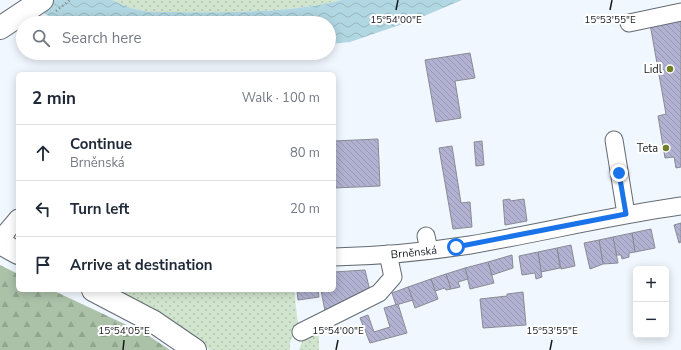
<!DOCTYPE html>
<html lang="en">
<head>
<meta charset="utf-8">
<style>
	body { margin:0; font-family:"Nunito Sans",sans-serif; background:#f6f6f7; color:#1f2937 }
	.controls { position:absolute; right:12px; bottom:12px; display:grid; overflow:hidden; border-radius:6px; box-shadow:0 2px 10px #0003 }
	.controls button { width:36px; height:36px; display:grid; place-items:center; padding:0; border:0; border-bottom:1px solid #e0e1e3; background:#fff; color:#1f2937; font:20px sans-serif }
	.stop { position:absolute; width:12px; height:12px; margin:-9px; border:3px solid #1a73e8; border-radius:50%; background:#fff }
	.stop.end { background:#1a73e8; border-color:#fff; box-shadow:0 1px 4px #0008 }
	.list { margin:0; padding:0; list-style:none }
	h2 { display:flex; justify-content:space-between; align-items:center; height:52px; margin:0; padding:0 16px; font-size:17px }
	h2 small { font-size:13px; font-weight:400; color:#747a83 }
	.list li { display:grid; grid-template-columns:26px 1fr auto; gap:12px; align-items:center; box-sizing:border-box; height:56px; padding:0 16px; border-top:1px solid #e0e1e3 }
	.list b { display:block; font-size:15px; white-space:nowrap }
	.list p { margin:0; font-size:13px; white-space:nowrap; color:#747a83 }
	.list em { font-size:13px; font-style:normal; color:#747a83 }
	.icon { flex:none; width:22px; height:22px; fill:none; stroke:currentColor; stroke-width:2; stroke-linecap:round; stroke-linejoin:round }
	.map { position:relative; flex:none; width:681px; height:350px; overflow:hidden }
	.search { position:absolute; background:#fff; box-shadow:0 2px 10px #0003; left:16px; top:16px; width:320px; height:44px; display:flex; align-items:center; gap:10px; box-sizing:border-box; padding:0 14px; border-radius:22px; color:#747a83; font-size:15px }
	.panel { position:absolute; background:#fff; box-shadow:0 2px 10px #0003; left:16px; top:72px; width:320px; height:220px; border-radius:6px }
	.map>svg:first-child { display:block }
</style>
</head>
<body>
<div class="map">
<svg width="681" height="350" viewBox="0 0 681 350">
	<defs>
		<pattern id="grass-dots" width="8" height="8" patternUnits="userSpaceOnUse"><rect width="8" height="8" fill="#d1e5ce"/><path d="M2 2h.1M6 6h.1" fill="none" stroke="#b3c4b0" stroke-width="1.8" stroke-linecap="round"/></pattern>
		<pattern id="forest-firs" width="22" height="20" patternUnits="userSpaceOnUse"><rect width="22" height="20" fill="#abc1a8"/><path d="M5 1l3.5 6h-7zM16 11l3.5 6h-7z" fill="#92a590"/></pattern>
		<pattern id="water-waves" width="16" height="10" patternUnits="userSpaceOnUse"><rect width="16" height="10" fill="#b1d7e2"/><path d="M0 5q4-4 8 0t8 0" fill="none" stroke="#98b8c1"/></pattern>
		<pattern id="building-back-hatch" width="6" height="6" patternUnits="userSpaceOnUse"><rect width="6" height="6" fill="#b1b2d1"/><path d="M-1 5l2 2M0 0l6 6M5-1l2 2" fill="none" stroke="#9898b3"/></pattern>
	</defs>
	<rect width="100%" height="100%" fill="#f0f7fe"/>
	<!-- grass -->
	<g fill="url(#grass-dots)">
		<path d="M 112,0 L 341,0 C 283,15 209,12 149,12 L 131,8 Z"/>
		<path d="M 118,290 L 294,290 L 298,324 L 290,343 L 290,350 L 210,350 C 183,324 151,307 118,290 Z"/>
		<polygon points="319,327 319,350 299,350 303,339"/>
	</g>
	<!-- forest -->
	<polygon fill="url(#forest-firs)" points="0,265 18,274 18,290 52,290 146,334 170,350 0,350"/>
	<!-- water -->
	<path fill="url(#water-waves)" d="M 19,0 L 112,0 L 131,8 L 149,12 C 209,12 283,15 341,0 L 462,0 L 417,19 L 350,42 L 329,44 L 329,23 L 62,23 Z"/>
	<!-- building -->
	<g fill="url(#building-back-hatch)" stroke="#8a8a95">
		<polygon points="681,19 681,167 676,168 674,157 665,158 658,116 666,114 650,24"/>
		<polygon points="470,53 475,78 455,81 461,118 436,122 425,60"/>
		<polygon points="378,139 380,186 334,188 334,141"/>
		<polygon points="482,141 484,165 476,166 474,142"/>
		<polygon points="452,146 461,203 470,202 472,227 453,229 439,148"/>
		<polygon points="510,199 510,201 524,199 527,221 505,225 503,200"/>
		<polygon points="681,223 681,242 679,243 674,225"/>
		<polygon points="651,229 655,248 635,252 632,233"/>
		<polygon points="632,233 635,252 629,253 629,257 622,259 621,255 616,255 613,237"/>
		<polygon points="613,237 618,263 603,264 599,240"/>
		<polygon points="599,240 603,264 590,269 584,243"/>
		<polygon points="571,245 575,266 561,269 557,248"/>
		<polygon points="557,248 560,268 541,272 538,252"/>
		<polygon points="538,252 542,277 536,279 535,273 522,275 519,256"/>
		<polygon points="512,255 513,268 492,275 488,262"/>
		<polygon points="488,262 494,283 470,289 465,268"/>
		<polygon points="465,268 468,279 458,282 460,287 451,289 446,274"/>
		<polygon points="365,270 370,291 325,311 321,290 334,290 334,272"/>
		<polygon points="446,274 451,289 446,290 445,288 435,291 431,279"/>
		<polygon points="431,279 438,299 415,308 408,287"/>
		<polygon points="408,287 413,300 396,305 392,293"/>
		<polygon points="297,290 318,290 319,297 298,300"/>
		<polygon points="523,292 526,325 483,328 480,299 507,296 507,294"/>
		<polygon points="398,304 407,333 370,343 360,318 368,315 374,332 390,327 384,308"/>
	</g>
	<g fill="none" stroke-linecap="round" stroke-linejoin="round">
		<defs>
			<g id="minor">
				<polyline points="629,23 681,12"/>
				<polyline points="614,140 626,214"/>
				<polyline points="426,236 429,250"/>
				<polyline points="1,244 7,231 18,218"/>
				<path id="s1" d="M 334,257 C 379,256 425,252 470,245 C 540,233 610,216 681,206"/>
				<polyline points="301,332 379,293 393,277 388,254"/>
			</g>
			<g id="major">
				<polyline points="0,28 42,0"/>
				<polyline points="0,243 18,253"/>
				<polyline points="93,290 154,322 195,350"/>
			</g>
		</defs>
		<!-- minor casing -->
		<use href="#minor" stroke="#646b73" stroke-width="19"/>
		<!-- major casing -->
		<use href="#major" stroke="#646b73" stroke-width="24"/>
		<!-- path -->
		<polyline stroke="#7f8488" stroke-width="2.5" stroke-dasharray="1 3" stroke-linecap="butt" points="56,11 70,0"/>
		<!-- minor -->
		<use href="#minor" stroke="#fff" stroke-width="17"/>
		<!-- major -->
		<use href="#major" stroke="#fff" stroke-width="22"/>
	</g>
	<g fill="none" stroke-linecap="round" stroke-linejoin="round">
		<!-- route -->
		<polyline stroke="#1a73e8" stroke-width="5" points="456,247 626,214 619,173"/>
	</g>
	<!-- ticks -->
	<path fill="none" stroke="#181b1e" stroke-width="1.5" d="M 396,10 L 398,0M 610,10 L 612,0M 123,350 L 124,340M 336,350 L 338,340M 550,350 L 552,340"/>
	<!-- markers -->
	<g fill="#727d28" stroke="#fff" stroke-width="1.5">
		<circle cx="670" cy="69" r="4"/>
		<circle cx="666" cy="148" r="4"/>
	</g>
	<g text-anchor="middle" stroke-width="4" stroke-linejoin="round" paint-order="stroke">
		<!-- poi labels -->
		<g font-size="11" fill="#181b1e" stroke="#fff" text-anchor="end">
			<text x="662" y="73">Lidl</text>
			<text x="658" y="152">Teta</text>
		</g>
		<!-- street labels -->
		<g font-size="11" fill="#181b1e" stroke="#fff">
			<text dy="4" stroke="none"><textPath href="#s1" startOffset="80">Brněnská</textPath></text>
		</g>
	</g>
	<g font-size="10" text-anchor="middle" fill="#181b1e" stroke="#fff" stroke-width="4" stroke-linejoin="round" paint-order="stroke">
		<text x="396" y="23">15°54'00"E</text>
		<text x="610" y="23">15°53'55"E</text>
		<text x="124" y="334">15°54'05"E</text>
		<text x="338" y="334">15°54'00"E</text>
		<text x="552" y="334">15°53'55"E</text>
	</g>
</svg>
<div class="controls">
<button>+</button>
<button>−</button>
</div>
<div class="stop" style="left:456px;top:247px"></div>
<div class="stop end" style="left:619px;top:173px"></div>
<div class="search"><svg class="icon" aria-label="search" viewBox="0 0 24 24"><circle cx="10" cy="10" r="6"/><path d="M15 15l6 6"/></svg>Search here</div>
<section class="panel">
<h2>2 min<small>Walk · 100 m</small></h2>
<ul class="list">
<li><svg class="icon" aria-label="ahead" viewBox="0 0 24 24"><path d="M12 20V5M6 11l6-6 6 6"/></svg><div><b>Continue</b><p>Brněnská</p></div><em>80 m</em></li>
<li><svg class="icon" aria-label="left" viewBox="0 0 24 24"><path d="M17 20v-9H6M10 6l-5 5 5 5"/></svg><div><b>Turn left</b></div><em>20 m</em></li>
<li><svg class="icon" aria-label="arrive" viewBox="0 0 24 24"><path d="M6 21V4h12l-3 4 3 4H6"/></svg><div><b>Arrive at destination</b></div></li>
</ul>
</section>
</div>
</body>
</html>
